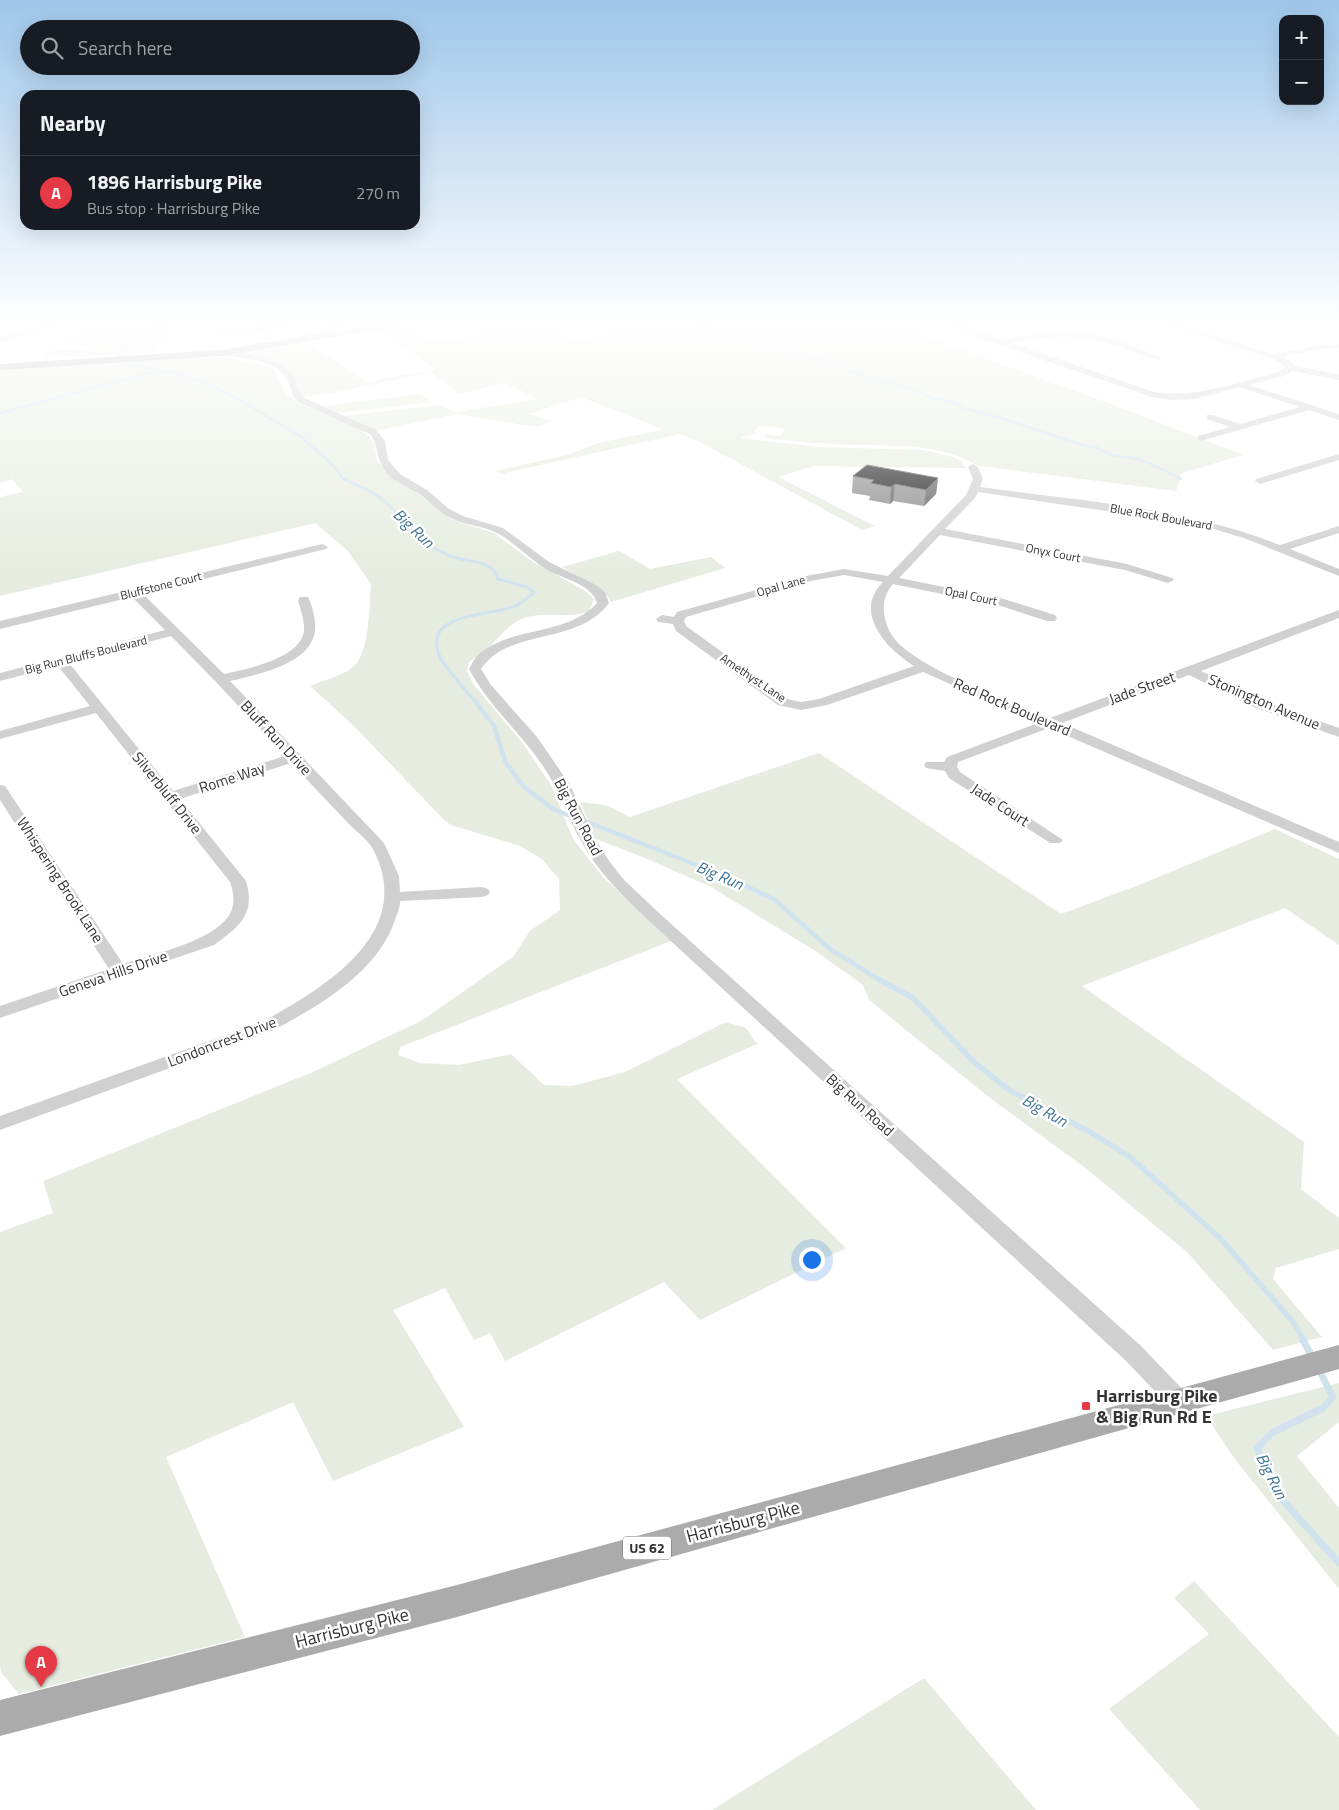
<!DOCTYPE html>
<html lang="en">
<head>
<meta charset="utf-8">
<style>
	body { margin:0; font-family:"Titillium Web",sans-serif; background:#20242c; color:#f1f3f6 }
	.controls { position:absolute; right:15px; top:15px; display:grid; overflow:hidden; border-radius:10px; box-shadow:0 5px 20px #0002 }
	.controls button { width:45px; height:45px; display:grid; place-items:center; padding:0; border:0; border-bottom:1px solid #363941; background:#171b24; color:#f1f3f6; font:25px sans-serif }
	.you { position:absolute; left:811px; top:1259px; width:18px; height:18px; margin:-12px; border:4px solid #fff; border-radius:50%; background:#1a73e8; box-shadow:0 0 0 8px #1a73e833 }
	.badge { display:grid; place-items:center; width:32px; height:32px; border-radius:50%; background:#e63946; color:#fff; font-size:16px; font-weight:700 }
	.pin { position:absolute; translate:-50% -41px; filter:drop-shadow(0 1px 2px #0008) }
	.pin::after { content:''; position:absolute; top:26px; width:18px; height:15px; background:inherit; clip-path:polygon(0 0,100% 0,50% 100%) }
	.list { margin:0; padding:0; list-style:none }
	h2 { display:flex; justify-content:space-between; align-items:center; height:65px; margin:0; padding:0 20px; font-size:21px }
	h2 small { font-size:16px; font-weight:400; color:#9ea1a6 }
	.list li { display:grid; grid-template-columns:32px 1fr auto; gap:15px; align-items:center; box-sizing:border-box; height:75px; padding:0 20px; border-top:1px solid #363941 }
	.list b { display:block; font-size:19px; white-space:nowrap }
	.list p { margin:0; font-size:16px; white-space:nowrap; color:#9ea1a6 }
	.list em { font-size:16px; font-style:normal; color:#9ea1a6 }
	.icon { flex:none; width:28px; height:28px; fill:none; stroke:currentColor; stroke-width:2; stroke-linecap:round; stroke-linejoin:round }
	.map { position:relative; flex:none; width:1339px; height:1810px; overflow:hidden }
	.search { position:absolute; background:#171b24; box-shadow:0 5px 20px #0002; left:20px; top:20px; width:400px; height:55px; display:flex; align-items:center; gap:12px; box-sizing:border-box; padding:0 18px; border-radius:28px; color:#9ea1a6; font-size:19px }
	.panel { position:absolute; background:#171b24; box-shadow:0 5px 20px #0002; left:20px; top:90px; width:400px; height:140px; border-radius:15px }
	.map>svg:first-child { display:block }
</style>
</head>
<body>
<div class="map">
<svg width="1339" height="1810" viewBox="0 0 1339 1810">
	<rect width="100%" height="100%" fill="#fff"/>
	<!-- green -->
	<g fill="#e6ecdf">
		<polygon points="109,324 177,324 165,333 157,353 46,357 46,354 50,351 91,349 63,340"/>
		<path d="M 401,324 L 436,343 L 505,330 L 494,324 L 537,324 L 573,340 L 666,324 L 891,324 L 1122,408 L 1243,455 L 1182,473 L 1176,491 L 979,466 C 939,443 897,446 852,445 C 825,444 798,442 771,439 L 766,438 L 764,434 L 779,436 L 785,429 L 759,426 L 753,433 L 756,433 C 752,437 746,434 741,438 L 819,447 L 924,450 L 953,457 L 961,461 L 966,468 L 813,466 L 778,477 L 875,526 L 862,530 L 696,440 L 680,434 L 509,472 L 505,475 L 496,471 L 570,454 L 598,443 L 661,430 L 660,428 L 581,397 L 529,414 L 552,421 L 537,427 L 457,414 L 376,431 L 344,416 L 438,405 L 457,412 L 539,399 L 505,383 L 459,394 L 431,372 L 332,393 L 303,397 L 284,371 L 270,363 L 239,353 L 307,341 L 366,382 L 436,369 L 376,328 Z"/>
		<path d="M 199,357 L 225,357 L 267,366 L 276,372 L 286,394 L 299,403 L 356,427 L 370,437 L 375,447 L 377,461 L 389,475 L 409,487 L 453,520 L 494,533 L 530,560 L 585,591 L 594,599 L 589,611 C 571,619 548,612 527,617 C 510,622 501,636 488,648 C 482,653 475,657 469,662 L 467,672 L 474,685 L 521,741 L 551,785 L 573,839 L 603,877 L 671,941 L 400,1047 L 398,1055 L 420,1063 L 459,1065 L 511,1054 L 544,1085 L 572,1086 L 625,1072 L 726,1022 L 746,1028 L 757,1044 L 677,1079 L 846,1248 L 700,1320 L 664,1282 L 505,1361 L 490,1333 L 474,1340 L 445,1288 L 393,1310 L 464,1427 L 333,1481 L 293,1402 L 166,1457 L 245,1637 L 19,1694 L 1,1672 L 0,1666 L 0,1232 L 53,1213 L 43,1181 L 313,1072 L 421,1021 L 513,957 L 530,931 L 560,910 L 559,879 L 542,859 L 520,846 L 451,825 L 444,820 L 352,724 L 310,686 C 322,681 348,674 356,664 C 370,647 369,605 371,584 L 347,550 L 315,523 L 0,596 L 0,497 L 23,492 L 12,479 L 0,483 L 0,369 Z"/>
		<polygon points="420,394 432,402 336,413 322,408 323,406"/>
		<polygon points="619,551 650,569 711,557 725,568 611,602 605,592 562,567"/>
		<polygon points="819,753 1061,914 1139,885 1275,829 1339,859 1339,945 1285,908 1082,986 1304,1142 1301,1189 1339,1218 1339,1249 1276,1268 1273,1279 1322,1337 1273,1350 1187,1252 1088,1170 990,1098 869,1000 863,985 814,950 711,887 645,858 596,839 580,802 606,805 630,817"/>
		<polygon points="1339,1383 1339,1422 1297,1456 1339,1508 1339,1589 1234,1458 1206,1416"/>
		<polygon points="1194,1581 1339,1737 1339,1810 1200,1810 1109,1709 1209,1634 1174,1598"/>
		<polygon points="924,1678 1036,1810 712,1810"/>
	</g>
	<!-- water -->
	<path fill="#cfe2ee" d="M 167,324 L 173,324 C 157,332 133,334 126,354 L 131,356 L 114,358 C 119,334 147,332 167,324 Z"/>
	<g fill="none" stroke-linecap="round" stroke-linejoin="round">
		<!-- stream-far4 -->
		<g stroke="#cfe2ee" stroke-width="2.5">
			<path d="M 693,324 L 783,351 L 835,363 L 850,371 L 913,390 L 932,398 L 956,403 L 963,408 L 1001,418 L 1085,446 C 1097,445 1100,450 1110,454 C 1118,458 1126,456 1134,458 C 1150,462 1166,471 1181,479"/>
			<polyline points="121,360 139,366 187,376 231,395 300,436 334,466 343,479 366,489"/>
			<polyline points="0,413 158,371"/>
		</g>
		<!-- stream-far3 -->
		<path stroke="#cfe2ee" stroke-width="3" d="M 363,488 C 400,503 417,549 457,558 C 474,563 492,560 498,579 L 527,587 L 534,592 C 528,598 523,602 516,606 C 491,616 420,612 440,657 C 446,669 466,690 475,702"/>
		<!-- stream-far2 -->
		<g stroke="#cfe2ee" stroke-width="4.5">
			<polyline points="475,701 494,726 506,763 523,786 553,809 573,817"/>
			<polyline points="582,820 727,877 775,900 830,949 880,980"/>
		</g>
		<!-- stream-far1 -->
		<polyline stroke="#cfe2ee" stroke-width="5.5" points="878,979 913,998 974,1062 1009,1090 1090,1132 1130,1157 1220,1238 1294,1323 1304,1341"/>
		<!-- stream -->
		<g stroke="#cfe2ee" stroke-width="7">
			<polyline points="1303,1340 1312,1357"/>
			<polyline points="1319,1370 1333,1397 1323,1408 1272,1433 1257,1448 1280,1497 1339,1563"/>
		</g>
		<!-- minor -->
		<g fill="#d0d0d0" fill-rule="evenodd">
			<polygon points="49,324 62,324 0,342 0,337"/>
			<path d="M 277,324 L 295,324 L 291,326 C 276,329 226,340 216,333 C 220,330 267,326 277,324 Z"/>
			<polygon points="326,324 336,324 349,333 342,335"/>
			<path d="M 951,324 L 961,324 L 1003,340 L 1048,332 L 1090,334 L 1121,342 L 1162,357 L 1158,360 C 1139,355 1122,347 1103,342 C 1071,333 1043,337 1012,343 L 1154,392 C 1196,398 1237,383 1278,372 L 1286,367 L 1276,360 L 1165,324 L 1177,324 L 1273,354 L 1315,346 L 1339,344 L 1339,348 L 1315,350 L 1283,357 L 1292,362 L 1294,366 L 1339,374 L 1339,380 L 1292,371 L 1284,376 L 1249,385 L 1339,414 L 1339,420 L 1309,410 L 1201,441 L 1198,440 L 1198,436 L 1230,427 L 1207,419 L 1207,415 L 1213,415 L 1240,424 L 1300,407 L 1239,387 L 1195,399 L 1171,400 L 1152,397 L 973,336 Z"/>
			<path d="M 217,351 C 235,349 281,359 292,373 C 297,381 297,391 304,398 L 376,430 L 385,441 L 388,460 L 400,474 L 427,490 L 449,509 L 463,516 L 503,528 L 549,562 L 596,585 L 605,592 L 609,603 C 578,646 509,627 481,669 L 491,685 L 537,737 L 570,785 L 596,840 L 609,861 L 624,880 L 659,913 L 1141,1346 L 1187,1394 L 1191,1401 L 1187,1408 L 1179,1411 L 1171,1408 L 1125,1360 L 647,919 C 622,895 598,872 581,841 C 567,816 560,791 543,766 C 520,732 488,705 469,669 C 472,664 475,657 480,653 C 514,626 567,636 597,603 C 593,586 566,579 551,572 C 531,561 515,542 495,532 C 482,526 467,525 455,520 C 440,514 431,502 418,493 C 409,488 399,484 391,477 C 374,462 381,449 370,434 L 298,402 C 290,394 291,382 284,375 C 268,357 238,359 217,355 Z"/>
			<polygon points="1339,454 1339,460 1260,484 1255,481 1256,479"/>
			<path d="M 973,464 L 978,467 L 983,479 L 980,487 C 1081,501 1185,507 1280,545 L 1339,526 L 1339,533 L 1290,549 L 1339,569 L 1339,576 L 1244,538 L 1200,525 L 978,492 L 975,498 L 945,529 L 1127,564 L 1172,578 L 1174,580 L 1168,583 L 1125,570 L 940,535 L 899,578 L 1004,599 L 1055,615 L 1057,618 L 1055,621 L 1047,621 L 1001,606 L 893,584 C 886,592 883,601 884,612 C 885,624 890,634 898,643 C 932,675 1006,699 1050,718 L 1339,610 L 1339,618 L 1201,671 L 1266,702 L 1339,728 L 1339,737 L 1256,708 L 1189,675 L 1062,723 L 1339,842 L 1339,853 L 1049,728 L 958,762 L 957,767 L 960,772 L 1063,840 L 1060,843 L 1050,843 L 949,778 L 945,771 L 926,768 L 924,765 L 926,762 L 944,762 L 947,757 L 1038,723 L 923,672 L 827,705 L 801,710 L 778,705 L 676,631 L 673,624 L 658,622 L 656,619 L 662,615 L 674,617 L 677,612 L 806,576 L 844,569 L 888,576 L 966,495 L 973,479 L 968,467 ZM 844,575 L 883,582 C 852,613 887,649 914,666 L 819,699 L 801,702 L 787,699 L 686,626 L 684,621 L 686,617 L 811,581 Z"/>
			<path d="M 322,544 L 328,547 L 326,549 L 143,594 L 224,674 C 246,669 300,659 304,631 C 305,621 300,609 298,600 L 300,597 L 308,597 C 311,603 313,610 314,616 C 325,662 263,673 230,681 L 384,843 L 399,876 L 400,892 L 482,887 L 488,889 L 490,892 L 488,895 L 482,897 L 400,901 C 400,908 397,914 395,920 C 377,973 320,1005 274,1030 L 0,1130 L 0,1116 L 262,1022 C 324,988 417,933 373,849 C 368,840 357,832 349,824 C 330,804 311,784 291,763 L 180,799 L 246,881 C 256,914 239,927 214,945 L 0,1018 L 0,1006 L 109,969 L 0,800 L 0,785 L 5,786 L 7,789 L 123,964 C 152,954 222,940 232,909 C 235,899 233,891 230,882 L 96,713 L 0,739 L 0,731 L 90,706 L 58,666 L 0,681 L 0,673 L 165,630 L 132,597 L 0,629 L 0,621 ZM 171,636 L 216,682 L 285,756 L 173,791 L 69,663 Z"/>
		</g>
		<!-- major -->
		<g fill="#ababab" fill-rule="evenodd">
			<polygon points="375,324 399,324 394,327 220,356 0,370 0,364 220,350"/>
			<polygon points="1339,1345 1339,1369 457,1617 0,1736 0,1700 457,1585"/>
		</g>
	</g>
	<!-- wall -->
	<polygon fill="#8c8c8c" points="853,476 938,478 936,494 924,506 893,501 890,504 869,500 870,496 852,493"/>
	<!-- shaded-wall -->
	<g fill="#5f5f5f">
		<polygon points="938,478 936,494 924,506 926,490"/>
		<polygon points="895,484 893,501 890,504 891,487"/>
	</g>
	<!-- building -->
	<polygon fill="#1a1a1a" stroke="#5f5f5f" points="867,465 938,478 926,490 895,484 891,487 871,483 874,480 853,476"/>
	<!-- sky -->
	<linearGradient id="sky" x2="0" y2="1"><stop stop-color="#9ec6ea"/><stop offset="0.56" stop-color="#fff"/><stop offset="1" stop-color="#fff" stop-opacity="0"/></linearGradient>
	<rect width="1339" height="577" fill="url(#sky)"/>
	<!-- markers -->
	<rect fill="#e63946" stroke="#fff" stroke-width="2" x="1081" y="1401" width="10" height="10" rx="2.5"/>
	<g text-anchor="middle" stroke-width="5" stroke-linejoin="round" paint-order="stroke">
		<!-- far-street labels -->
		<g font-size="12" fill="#333" stroke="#fff">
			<text transform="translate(1161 517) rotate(10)" y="4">Blue Rock Boulevard</text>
			<text transform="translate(1053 553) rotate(11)" y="4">Onyx Court</text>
			<text transform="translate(161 586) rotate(-14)" y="4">Bluffstone Court</text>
			<text transform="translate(781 586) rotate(-16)" y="4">Opal Lane</text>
			<text transform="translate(971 596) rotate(12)" y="4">Opal Court</text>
			<text transform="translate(86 655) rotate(-14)" y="4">Big Run Bluffs Boulevard</text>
			<text transform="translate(753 678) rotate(34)" y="4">Amethyst Lane</text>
		</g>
		<!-- shield labels -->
		<rect fill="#fff" stroke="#707070" stroke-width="1" x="623" y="1536.5" width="48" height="23" rx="4"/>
		<g font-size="14" font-weight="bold" fill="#333">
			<text x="647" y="1553">US 62</text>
		</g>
		<!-- street labels -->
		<g font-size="15" fill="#333" stroke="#fff">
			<text transform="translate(1142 688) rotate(-20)" y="5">Jade Street</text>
			<text transform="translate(1264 702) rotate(23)" y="5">Stonington Avenue</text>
			<text transform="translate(1012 707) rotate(23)" y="5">Red Rock Boulevard</text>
			<text transform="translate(276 738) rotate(47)" y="5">Bluff Run Drive</text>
			<text transform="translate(232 778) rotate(-18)" y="5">Rome Way</text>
			<text transform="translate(167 793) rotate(51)" y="5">Silverbluff Drive</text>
			<text transform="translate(1000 805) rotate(33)" y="5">Jade Court</text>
			<text transform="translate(578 817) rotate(62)" y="5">Big Run Road</text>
			<text transform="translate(60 880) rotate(57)" y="5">Whispering Brook Lane</text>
			<text transform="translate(113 974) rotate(-19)" y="5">Geneva Hills Drive</text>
			<text transform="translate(222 1042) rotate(-21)" y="5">Londoncrest Drive</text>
			<text transform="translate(860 1105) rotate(42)" y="5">Big Run Road</text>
		</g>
		<!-- water labels -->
		<g font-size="16" font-style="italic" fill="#3f7597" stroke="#fff">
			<text transform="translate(414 528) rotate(43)" y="6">Big Run</text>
			<text transform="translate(720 875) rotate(23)" y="6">Big Run</text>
			<text transform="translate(1045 1110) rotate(29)" y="6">Big Run</text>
			<text transform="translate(1272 1476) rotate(63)" y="6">Big Run</text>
		</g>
		<!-- near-poi labels -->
		<g font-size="18" font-weight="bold" fill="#333" stroke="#fff" text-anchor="start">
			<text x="1096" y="1402">Harrisburg Pike<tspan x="1096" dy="21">&amp; Big Run Rd E</tspan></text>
		</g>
		<!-- near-street labels -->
		<g font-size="18" fill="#333" stroke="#fff">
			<text transform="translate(743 1522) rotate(-15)" y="6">Harrisburg Pike</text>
			<text transform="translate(352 1628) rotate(-14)" y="6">Harrisburg Pike</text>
		</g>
	</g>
</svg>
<div class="controls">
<button>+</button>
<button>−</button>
</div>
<div class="you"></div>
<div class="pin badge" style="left:41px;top:1687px">A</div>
<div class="search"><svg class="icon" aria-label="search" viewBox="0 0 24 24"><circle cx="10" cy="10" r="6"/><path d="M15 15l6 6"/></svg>Search here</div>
<section class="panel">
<h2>Nearby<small></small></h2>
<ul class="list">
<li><span class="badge">A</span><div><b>1896 Harrisburg Pike</b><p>Bus stop · Harrisburg Pike</p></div><em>270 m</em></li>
</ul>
</section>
</div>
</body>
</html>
